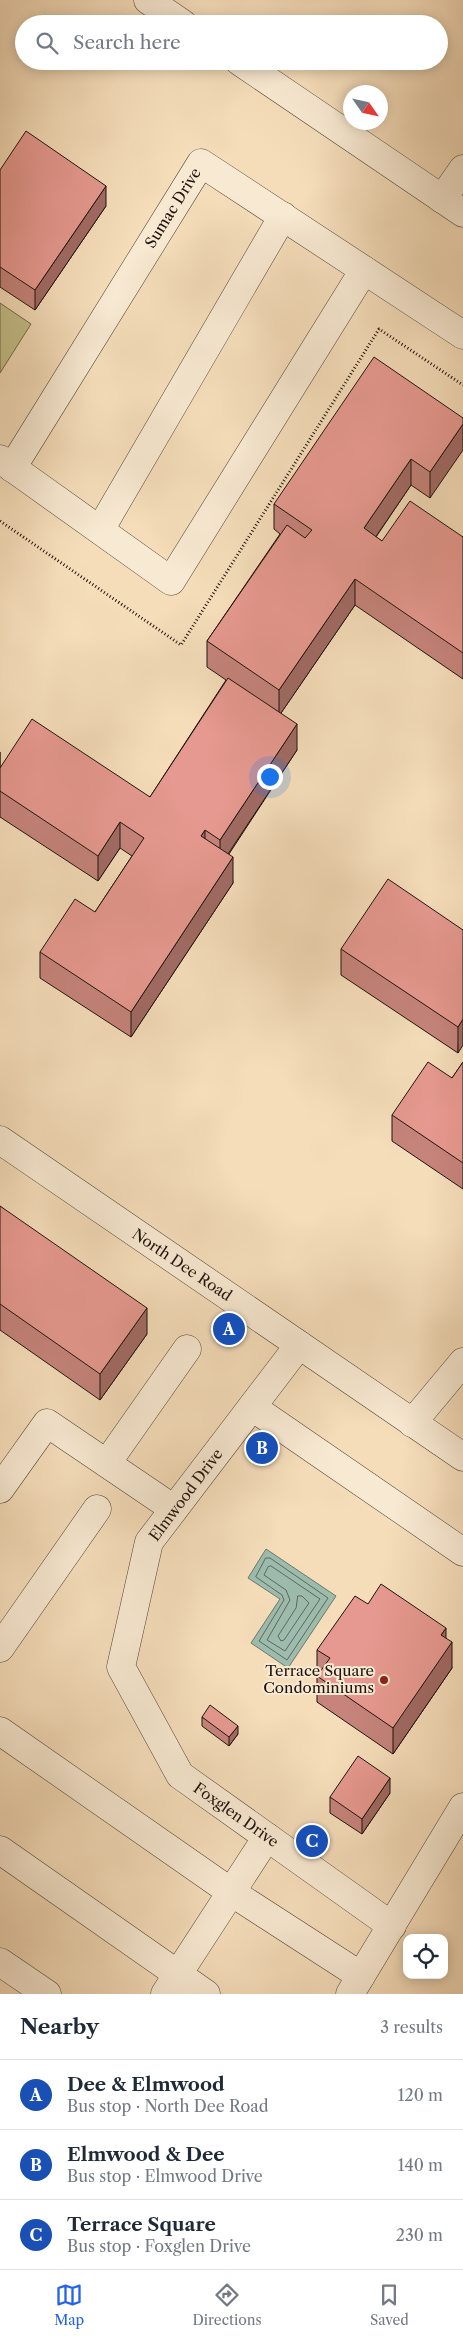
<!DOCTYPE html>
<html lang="en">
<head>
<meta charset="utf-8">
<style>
	body { margin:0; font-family:"Libre Caslon Text",serif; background:#f6f6f7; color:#1f2937 }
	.controls { position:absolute; right:15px; bottom:15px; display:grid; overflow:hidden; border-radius:10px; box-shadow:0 2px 12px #0003 }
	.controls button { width:45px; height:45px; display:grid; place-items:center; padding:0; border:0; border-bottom:1px solid #e0e1e3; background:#fff; color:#1f2937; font:25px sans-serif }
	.compass { position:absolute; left:343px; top:85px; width:45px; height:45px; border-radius:50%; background:#fff; box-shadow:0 2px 12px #0003; rotate:124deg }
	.you { position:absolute; left:269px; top:776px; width:18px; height:18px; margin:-12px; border:4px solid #fff; border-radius:50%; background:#1a73e8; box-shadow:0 0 0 8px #1a73e833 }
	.badge { display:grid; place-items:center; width:32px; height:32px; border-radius:50%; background:#2563eb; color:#fff; font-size:16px; font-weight:700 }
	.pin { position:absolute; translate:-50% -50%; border:2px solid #fff; box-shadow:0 1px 5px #0006 }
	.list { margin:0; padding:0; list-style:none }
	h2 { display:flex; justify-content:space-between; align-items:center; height:65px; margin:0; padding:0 20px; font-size:21px }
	h2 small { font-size:16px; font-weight:400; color:#747a83 }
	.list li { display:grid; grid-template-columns:32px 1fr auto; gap:15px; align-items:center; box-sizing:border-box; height:70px; padding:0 20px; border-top:1px solid #e0e1e3 }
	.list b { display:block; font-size:19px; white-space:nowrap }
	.list p { margin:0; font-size:16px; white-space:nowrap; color:#747a83 }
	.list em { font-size:16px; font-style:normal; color:#747a83 }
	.icon { flex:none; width:28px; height:28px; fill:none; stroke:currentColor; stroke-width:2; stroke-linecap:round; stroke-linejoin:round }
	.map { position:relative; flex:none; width:463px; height:1994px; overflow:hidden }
	.search { position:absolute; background:#fff; box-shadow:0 2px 12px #0003; left:15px; right:15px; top:15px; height:55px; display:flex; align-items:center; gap:12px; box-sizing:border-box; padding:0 18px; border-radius:28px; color:#747a83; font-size:19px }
	.sheet { height:275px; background:#fff }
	nav { display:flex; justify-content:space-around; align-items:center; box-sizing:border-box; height:70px; border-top:1px solid #e0e1e3; background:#fff; font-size:14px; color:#747a83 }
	nav a { display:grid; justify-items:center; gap:2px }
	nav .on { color:#2563eb }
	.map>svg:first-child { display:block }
</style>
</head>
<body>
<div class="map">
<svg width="463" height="1994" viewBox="0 0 463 1994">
	<rect width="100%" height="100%" fill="#f5ddba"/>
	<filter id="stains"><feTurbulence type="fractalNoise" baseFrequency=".004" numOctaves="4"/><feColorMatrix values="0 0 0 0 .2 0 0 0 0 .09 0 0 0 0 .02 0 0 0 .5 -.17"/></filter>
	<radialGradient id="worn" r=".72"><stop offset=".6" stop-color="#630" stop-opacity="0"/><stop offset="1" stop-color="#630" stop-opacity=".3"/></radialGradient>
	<!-- green -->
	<polygon fill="#c4bf8a" stroke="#72694c" points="0,303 31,324 0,373"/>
	<!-- water -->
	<polygon fill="#9dbcad" stroke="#6b786d" points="266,1549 336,1596 288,1668 251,1643 280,1599 248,1578"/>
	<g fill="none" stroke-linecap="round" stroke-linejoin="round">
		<!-- shore -->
		<g stroke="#5e685d" stroke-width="1">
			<polygon points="266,1558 270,1558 328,1598 287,1660 259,1641 284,1600 282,1595 256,1577"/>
			<polygon points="271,1566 320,1599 285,1651 267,1640 290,1600 286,1590 264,1575 268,1567"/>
			<polygon points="298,1596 302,1596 309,1603 284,1640 281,1641 278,1636 296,1608"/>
		</g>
		<defs>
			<g id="minor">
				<polyline points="148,0 183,24"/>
				<polyline points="239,61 463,213"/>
				<polyline points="442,199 463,169"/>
				<polyline points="0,459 171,581 364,270"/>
				<polyline points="12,468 201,163 463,335"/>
				<polyline points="100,530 283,216"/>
				<polyline points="0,1140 463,1457"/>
				<polyline points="299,1345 149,1542 121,1667 180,1775 392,1926"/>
				<polyline points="252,1407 463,1552"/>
				<polyline points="412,1423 463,1362"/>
				<polyline points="107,1463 187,1349"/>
				<polyline points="0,1489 47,1423 174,1509"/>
				<polyline points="0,1648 97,1509"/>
				<polyline points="0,1731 231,1892 361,1976"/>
				<polyline points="0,1850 206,1994"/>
				<polyline points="0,1962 47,1994"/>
				<polyline points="165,1994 267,1837"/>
				<polyline points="350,1994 463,1807"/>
			</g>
		</defs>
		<!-- minor casing -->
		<use href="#minor" stroke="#544638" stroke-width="29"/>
		<!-- path -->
		<polyline stroke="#1f130d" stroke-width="3" stroke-dasharray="1 2.5" stroke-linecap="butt" points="0,521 181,645 379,329 463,385"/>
		<!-- minor -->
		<use href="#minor" stroke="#f8e9d2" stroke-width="28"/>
	</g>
	<!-- wall -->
	<g fill="#c6847c" stroke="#1f130d">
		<polygon points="0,170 106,206 35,310 0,287"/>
		<polygon points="463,418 430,498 411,485 376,537 382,541 463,537 463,679 355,605 281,713 297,750 229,854 233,883 131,1037 40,978 40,952 95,912 132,856 120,848 98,881 0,817 0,752 0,767 150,797 226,680 207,667 207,641 280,534 274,529 274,504"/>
		<polygon points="463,930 458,1053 341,975 341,949"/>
		<polygon points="463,1062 463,1189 392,1141 392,1115 452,1078"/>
		<polygon points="0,1206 147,1334 100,1400 0,1330"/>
		<polygon points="368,1604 446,1639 452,1668 393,1754 317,1702 317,1650"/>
		<polygon points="202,1717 238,1734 229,1746 202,1726"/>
		<polygon points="390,1793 362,1834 330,1813 330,1797"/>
	</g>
	<!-- shaded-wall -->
	<g fill="#a16b65" stroke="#1f130d">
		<polygon points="106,186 106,206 35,310 35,290"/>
		<polygon points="463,424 463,450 430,498 430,472"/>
		<polygon points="411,459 411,485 364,554 364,528"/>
		<polygon points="355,579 355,605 279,716 279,690"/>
		<polygon points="297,724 297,750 220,866 220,840"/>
		<polygon points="120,822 120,848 98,881 98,856"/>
		<polygon points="205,830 205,856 201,836"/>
		<polygon points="233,857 233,883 131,1037 131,1012"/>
		<polygon points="463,1019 463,1045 458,1053 458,1027"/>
		<polygon points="147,1308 147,1334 100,1400 100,1374"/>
		<polygon points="446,1628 446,1650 452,1642 452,1668 393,1754 393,1728 441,1635"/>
		<polygon points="238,1726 238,1734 229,1746 229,1737"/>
		<polygon points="390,1778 390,1793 362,1834 362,1819"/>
	</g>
	<!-- building -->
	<g fill="#e69990" stroke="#1f130d">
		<polygon points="26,131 106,186 35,290 0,267 0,170"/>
		<polygon points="374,357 463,418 463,424 430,472 411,459 364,528 382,541 410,501 463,537 463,653 355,579 279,690 207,641 287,525 305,538 312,530 274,504"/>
		<polygon points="228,678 297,724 220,840 205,830 201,836 233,857 131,1012 40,952 75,899 95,912 144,838 120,822 98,856 0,791 0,768 32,719 150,797"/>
		<polygon points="388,879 463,930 463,1019 458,1027 341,949"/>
		<polygon points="428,1062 452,1078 463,1062 463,1163 392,1115"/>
		<polygon points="0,1206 147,1308 100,1374 0,1304"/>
		<polygon points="381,1584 446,1628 441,1635 452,1642 393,1728 317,1676 330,1658 317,1650 355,1596 368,1604"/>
		<polygon points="210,1705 238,1726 229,1737 202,1717"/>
		<polygon points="358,1756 390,1778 362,1819 330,1797"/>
	</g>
	<!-- markers -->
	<circle fill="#8f2418" stroke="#f8e9d2" stroke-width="2" cx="384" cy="1680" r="5"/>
	<g text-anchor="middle" stroke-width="4" stroke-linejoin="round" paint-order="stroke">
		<!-- street labels -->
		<g font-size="15" fill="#1f130d" stroke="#f8e9d2">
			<text transform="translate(173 208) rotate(-58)" y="5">Sumac Drive</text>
			<text transform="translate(182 1265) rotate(34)" y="5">North Dee Road</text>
			<text transform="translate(186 1495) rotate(-53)" y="5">Elmwood Drive</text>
			<text transform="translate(236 1815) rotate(35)" y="5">Foxglen Drive</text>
		</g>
		<!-- poi labels -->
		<g font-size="15" fill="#1f130d" stroke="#f8e9d2" text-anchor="end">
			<text x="374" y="1676">Terrace Square<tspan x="374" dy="17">Condominiums</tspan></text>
		</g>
	</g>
	<rect width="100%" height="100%" filter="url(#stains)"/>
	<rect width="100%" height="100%" fill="url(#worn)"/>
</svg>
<div class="controls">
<button><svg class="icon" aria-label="locate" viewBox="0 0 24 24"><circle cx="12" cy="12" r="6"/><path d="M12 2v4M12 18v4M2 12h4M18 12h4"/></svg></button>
</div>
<svg class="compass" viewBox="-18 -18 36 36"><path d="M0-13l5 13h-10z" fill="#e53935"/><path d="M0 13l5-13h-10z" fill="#747a83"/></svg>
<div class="you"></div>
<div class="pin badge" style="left:229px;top:1329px;background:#1a4fb4">A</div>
<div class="pin badge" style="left:262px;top:1448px;background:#1a4fb4">B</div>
<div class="pin badge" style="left:312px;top:1841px;background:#1a4fb4">C</div>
<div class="search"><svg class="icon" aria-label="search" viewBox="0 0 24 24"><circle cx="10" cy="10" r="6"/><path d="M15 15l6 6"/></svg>Search here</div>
</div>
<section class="sheet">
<h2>Nearby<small>3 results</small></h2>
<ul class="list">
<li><span class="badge" style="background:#1a4fb4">A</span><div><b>Dee &amp; Elmwood</b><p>Bus stop · North Dee Road</p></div><em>120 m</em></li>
<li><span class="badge" style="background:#1a4fb4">B</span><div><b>Elmwood &amp; Dee</b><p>Bus stop · Elmwood Drive</p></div><em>140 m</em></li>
<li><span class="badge" style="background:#1a4fb4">C</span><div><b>Terrace Square</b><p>Bus stop · Foxglen Drive</p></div><em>230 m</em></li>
</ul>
</section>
<nav>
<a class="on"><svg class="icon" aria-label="map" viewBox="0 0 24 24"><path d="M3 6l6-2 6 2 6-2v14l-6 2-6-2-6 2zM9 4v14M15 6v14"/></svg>Map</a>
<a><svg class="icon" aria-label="directions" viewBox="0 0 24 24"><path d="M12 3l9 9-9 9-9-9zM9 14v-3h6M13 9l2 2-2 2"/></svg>Directions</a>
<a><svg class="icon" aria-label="saved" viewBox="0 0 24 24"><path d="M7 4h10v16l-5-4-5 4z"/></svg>Saved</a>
</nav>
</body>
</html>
